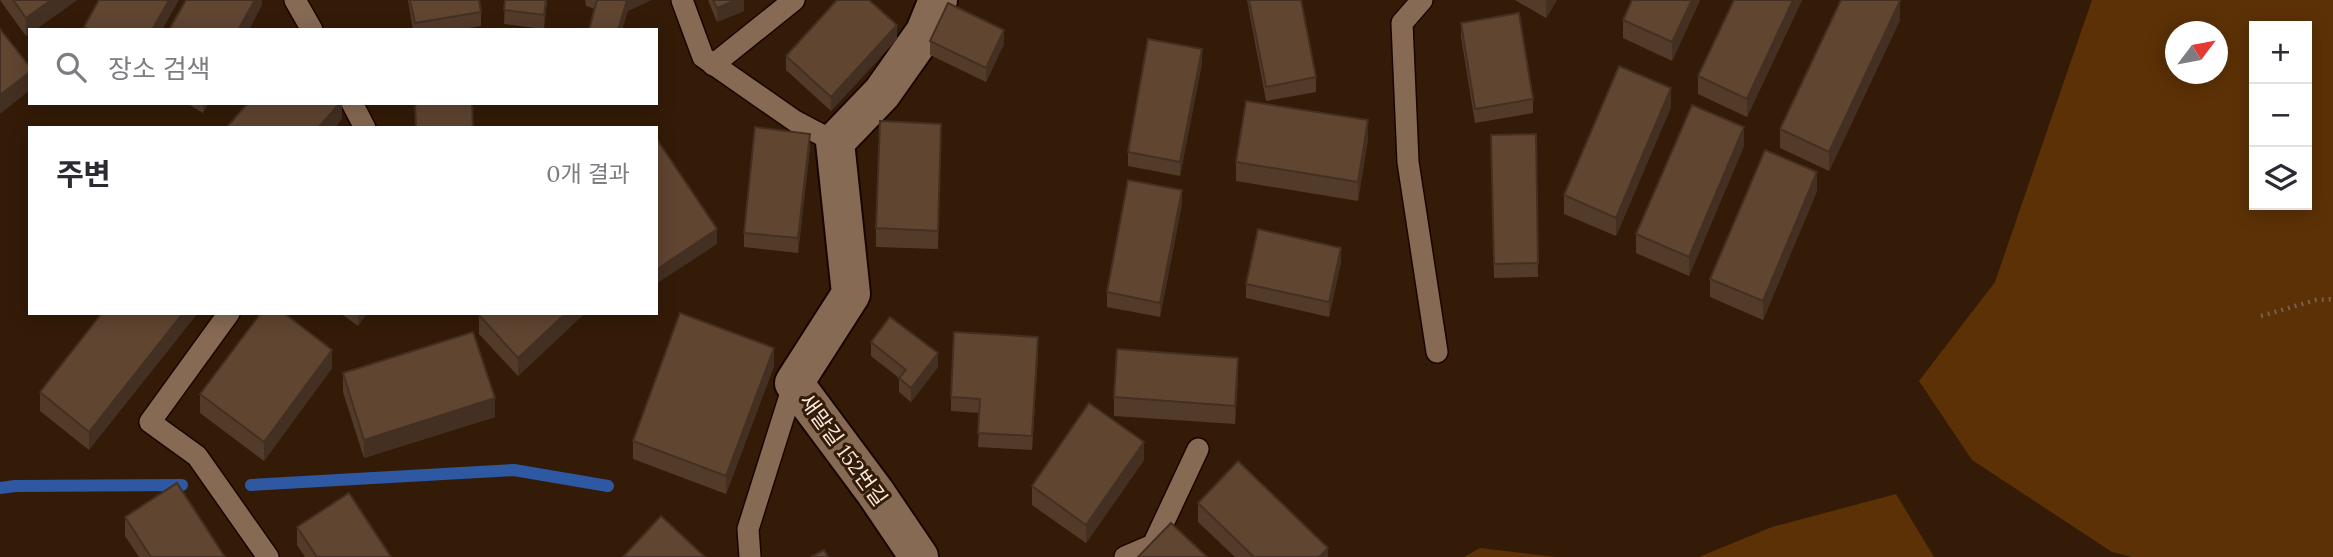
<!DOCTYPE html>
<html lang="ko">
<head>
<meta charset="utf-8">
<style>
	body { margin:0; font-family:Lora,"Noto Sans KR",serif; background:#f2f2f3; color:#2b2b33 }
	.controls { position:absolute; right:21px; top:21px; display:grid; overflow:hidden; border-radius:0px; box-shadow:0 4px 18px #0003 }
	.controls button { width:63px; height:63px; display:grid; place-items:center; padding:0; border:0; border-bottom:2px solid #e1e1e2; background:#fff; color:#2b2b33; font:35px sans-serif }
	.compass { position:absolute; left:2165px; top:21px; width:63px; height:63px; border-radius:50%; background:#fff; box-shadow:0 4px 18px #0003; rotate:58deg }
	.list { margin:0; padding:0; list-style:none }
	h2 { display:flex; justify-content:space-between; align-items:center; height:91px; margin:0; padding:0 28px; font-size:30px }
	h2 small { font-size:23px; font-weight:400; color:#7c7c81 }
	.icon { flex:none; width:38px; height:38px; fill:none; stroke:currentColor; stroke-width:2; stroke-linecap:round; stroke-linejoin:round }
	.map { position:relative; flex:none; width:2333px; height:557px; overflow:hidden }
	.search { position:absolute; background:#fff; box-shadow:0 4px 18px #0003; left:28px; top:28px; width:630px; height:77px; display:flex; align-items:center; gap:18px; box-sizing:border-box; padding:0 24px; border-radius:0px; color:#7c7c81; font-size:26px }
	.panel { position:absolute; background:#fff; box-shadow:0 4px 18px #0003; left:28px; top:126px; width:630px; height:189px; border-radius:0px }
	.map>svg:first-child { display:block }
</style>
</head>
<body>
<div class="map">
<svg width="2333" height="557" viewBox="0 0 2333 557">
	<rect width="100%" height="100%" fill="#331b07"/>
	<!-- green -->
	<g fill="#5c3106" fill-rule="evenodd">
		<path d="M 2092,0 L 2333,0 L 2333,557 L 2132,557 L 2112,552 L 1972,460 L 1919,381 L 1995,282 ZM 2254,26 L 2307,26 L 2307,205 L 2254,205 ZM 2176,32 L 2218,32 L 2218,74 L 2176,74 Z"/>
		<polygon points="1896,494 1934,557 1699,557 1772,527"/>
		<polygon points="1480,548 1556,557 1464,557"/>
	</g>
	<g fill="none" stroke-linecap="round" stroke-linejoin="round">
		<!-- stream -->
		<g stroke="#2e58a2" stroke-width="12">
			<polyline points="251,485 514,470 608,486"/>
			<polyline points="0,488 15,486 182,485"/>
		</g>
		<defs>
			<g id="service">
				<polyline points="295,0 312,30"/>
				<polyline points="682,0 703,57 795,121 835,142"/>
				<polyline points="1422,0 1402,23 1408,162 1437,352"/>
				<polyline points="713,65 794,0"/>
				<polyline points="352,103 365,128"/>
				<polyline points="229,313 150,422 197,456 268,557"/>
				<polyline points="750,557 748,529 794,383"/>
				<polyline points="1125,557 1153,545 1198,449"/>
			</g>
			<polyline id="minor" points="919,557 875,492 794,383 851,294 835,142 882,93 925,32 938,0"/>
		</defs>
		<!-- service casing -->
		<use href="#service" stroke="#190500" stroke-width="24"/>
		<!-- minor casing -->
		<use href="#minor" stroke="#190500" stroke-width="42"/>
		<!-- path -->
		<polyline stroke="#76614f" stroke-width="4.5" stroke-dasharray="2 5" stroke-linecap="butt" points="2261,316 2316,300 2333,299"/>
		<!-- service -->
		<use href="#service" stroke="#876a54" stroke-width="21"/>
		<!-- minor -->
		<use href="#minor" stroke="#876a54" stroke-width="38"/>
	</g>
	<!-- wall -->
	<g fill="#533b2a">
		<polygon points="0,0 77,0 35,30 30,30 30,34 26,36"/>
		<polygon points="408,0 479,0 481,12 481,26 457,30 413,30"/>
		<polygon points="505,0 547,0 544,29 504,24"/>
		<polygon points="585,0 651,0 628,11 595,9 586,6"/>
		<polygon points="708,0 744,0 744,11 717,22"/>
		<polygon points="1247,0 1301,0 1316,77 1316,92 1266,101"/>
		<polygon points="1515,0 1557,0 1546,18"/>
		<polygon points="1632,0 1700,0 1672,61 1623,38 1623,20"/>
		<polygon points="1734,0 1802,0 1747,117 1698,94 1698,76"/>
		<polygon points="1900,20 1829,171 1780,148 1780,129"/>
		<polygon points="1461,23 1533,99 1533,113 1475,123 1461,37"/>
		<polygon points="897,39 831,111 786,70 786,56"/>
		<polygon points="930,41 1004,44 986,82 930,55"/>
		<polygon points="1202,63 1180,176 1128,166 1128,152"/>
		<polygon points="186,103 208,103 203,113"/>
		<polygon points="1671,107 1616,236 1564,214 1564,195"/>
		<polygon points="1536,134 1538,277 1494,278 1491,135"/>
		<polygon points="1368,139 1358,201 1236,181 1236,162"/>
		<polygon points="941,142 938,249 876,247 876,228"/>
		<polygon points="1744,146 1689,276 1636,253 1636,234"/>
		<polygon points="810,148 798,253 744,247 744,233"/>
		<polygon points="1817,191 1763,320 1710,297 1710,279"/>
		<polygon points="1182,204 1160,317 1107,307 1107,292"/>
		<polygon points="1341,262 1329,317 1246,298 1246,284"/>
		<polygon points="102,313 89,450 40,411 40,392"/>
		<polygon points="340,313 367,313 358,326"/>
		<polygon points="481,313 585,313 518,376 479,334 479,315"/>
		<polygon points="871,342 938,367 911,402 899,392 899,378 871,356"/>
		<polygon points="1038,352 1032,450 978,447 980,413 951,411 951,397"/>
		<polygon points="774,366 726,494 633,459 633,441"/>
		<polygon points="332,368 264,461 200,413 200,394"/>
		<polygon points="343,373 495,417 364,458 343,392"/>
		<polygon points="1238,376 1235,424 1114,416 1114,397"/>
		<polygon points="1144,460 1086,543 1032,505 1032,486"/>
		<polygon points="1198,503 1328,557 1235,557 1198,522"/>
		<polygon points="125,517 225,557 139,557 125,536"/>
		<polygon points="297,527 391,557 305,557 297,545"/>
	</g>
	<!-- shaded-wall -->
	<g fill="#433022">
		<polygon points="51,0 77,0 35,30 30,30 30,34 26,36 26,18"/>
		<polygon points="169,0 179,0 162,30 152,30"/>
		<polygon points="255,0 262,0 262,5 249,30 238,30"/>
		<polygon points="546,0 547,0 544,29 544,15"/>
		<polygon points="627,0 651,0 628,11 622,30 618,30"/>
		<polygon points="736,0 744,0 744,11 717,22 717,8"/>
		<polygon points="1546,0 1557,0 1546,18"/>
		<polygon points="1692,0 1700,0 1672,61 1672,42"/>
		<polygon points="1793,0 1802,0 1747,117 1747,99"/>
		<polygon points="1900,1 1900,20 1829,171 1829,152"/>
		<polygon points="897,25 897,39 831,111 831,97"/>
		<polygon points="1004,30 1004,44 986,82 986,68"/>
		<polygon points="1202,49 1202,63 1180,176 1180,162"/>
		<polygon points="30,72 30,90 0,114 0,95"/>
		<polygon points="1671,88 1671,107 1616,236 1616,218"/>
		<polygon points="203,103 208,103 203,113"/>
		<polygon points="340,103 342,103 342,119 335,128 318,128"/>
		<polygon points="1368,120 1368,139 1358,201 1358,182"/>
		<polygon points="1744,127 1744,146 1689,276 1689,257"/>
		<polygon points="810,134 810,148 798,253 798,238"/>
		<polygon points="1817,172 1817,191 1763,320 1763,301"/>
		<polygon points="1182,190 1182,204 1160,317 1160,303"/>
		<polygon points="717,229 717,244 656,284 656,270"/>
		<polygon points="1341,248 1341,262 1329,317 1329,302"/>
		<polygon points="183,313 198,313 89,450 89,432"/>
		<polygon points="358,313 367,313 358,326"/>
		<polygon points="566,313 585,313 518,376 518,358"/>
		<polygon points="1038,337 1038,352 1032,450 1032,436"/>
		<polygon points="774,348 774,366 726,494 726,476"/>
		<polygon points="332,350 332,368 264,461 264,442"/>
		<polygon points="938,353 938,367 911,402 911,388"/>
		<polygon points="1238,358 1238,376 1235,424 1235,406"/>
		<polygon points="495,398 495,417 364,458 364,440"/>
		<polygon points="1144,442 1144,460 1086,543 1086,525"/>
		<polygon points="1328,548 1328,557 1319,557"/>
	</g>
	<!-- building -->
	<g fill="#604531" stroke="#433022" stroke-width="2">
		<polygon points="13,0 51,0 26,18"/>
		<polygon points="99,0 169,0 152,30 90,30 84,27"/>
		<polygon points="186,0 255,0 238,30 169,30"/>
		<polygon points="410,0 479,0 481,12 415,23"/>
		<polygon points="505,0 546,0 544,15 504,10"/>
		<polygon points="597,0 627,0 618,30 589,30"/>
		<polygon points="713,0 736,0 717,8"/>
		<polygon points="837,0 869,0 897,25 831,97 786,56"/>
		<polygon points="1249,0 1301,0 1316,77 1266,87"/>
		<polygon points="1632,0 1692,0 1672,42 1623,20"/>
		<polygon points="1734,0 1793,0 1747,99 1698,76"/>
		<polygon points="1841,0 1898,0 1900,1 1829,152 1780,129"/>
		<polygon points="948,3 1004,30 986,68 930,41"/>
		<polygon points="1519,13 1533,99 1475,109 1461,23"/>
		<polygon points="0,29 30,67 30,72 0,95"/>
		<polygon points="1148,39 1202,49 1180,162 1128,152"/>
		<polygon points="1619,66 1671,88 1616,218 1564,195"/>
		<polygon points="1246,101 1368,120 1358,182 1236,162"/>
		<polygon points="248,103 340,103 318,128 226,128"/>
		<polygon points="415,103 472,103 473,128 416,128"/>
		<polygon points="1692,105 1744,127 1689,257 1636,234"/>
		<polygon points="880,121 941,124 938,231 876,228"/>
		<polygon points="755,127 810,134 798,238 744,233"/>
		<polygon points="1536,134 1538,263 1494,264 1491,135"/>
		<polygon points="656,138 717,229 656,270"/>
		<polygon points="1765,150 1817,172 1763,301 1710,279"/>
		<polygon points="1128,180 1182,190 1160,303 1107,292"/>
		<polygon points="1258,229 1341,248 1329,302 1246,284"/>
		<polygon points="102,313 183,313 89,432 40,392"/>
		<polygon points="261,313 284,313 332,350 264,442 200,394"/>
		<polygon points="481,313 566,313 518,358 479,315"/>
		<polygon points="680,313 774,348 726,476 633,441"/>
		<polygon points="890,317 938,353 911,388 899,378 906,370 871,342"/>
		<polygon points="473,332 495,398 364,440 343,373"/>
		<polygon points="954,332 1038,337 1032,436 978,433 980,399 951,397"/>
		<polygon points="1117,349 1238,358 1235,406 1114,397"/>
		<polygon points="1089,403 1144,442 1086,525 1032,486"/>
		<polygon points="1238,461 1328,548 1319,557 1254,557 1198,503"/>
		<polygon points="177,483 225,557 151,557 125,517"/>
		<polygon points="349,493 391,557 317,557 297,527"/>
		<polygon points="661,516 705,557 623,557"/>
		<polygon points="1171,523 1207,557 1138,557"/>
		<polygon points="824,550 828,557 811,557"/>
	</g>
	<g text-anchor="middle" stroke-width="6" stroke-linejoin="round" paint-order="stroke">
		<!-- street labels -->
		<g font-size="21" fill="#f9e9dd" stroke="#331b07">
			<text transform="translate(843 450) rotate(54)" y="7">새말길 152번길</text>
		</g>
	</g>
</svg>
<div class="controls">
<button>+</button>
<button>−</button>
<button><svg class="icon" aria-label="layers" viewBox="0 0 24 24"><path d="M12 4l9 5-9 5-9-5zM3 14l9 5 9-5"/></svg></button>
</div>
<svg class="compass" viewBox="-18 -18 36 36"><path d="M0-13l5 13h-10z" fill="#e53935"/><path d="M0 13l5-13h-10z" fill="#7c7c81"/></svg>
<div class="search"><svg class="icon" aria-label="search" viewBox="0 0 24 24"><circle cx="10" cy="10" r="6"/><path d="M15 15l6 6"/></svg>장소 검색</div>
<section class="panel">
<h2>주변<small>0개 결과</small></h2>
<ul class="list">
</ul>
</section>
</div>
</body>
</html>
